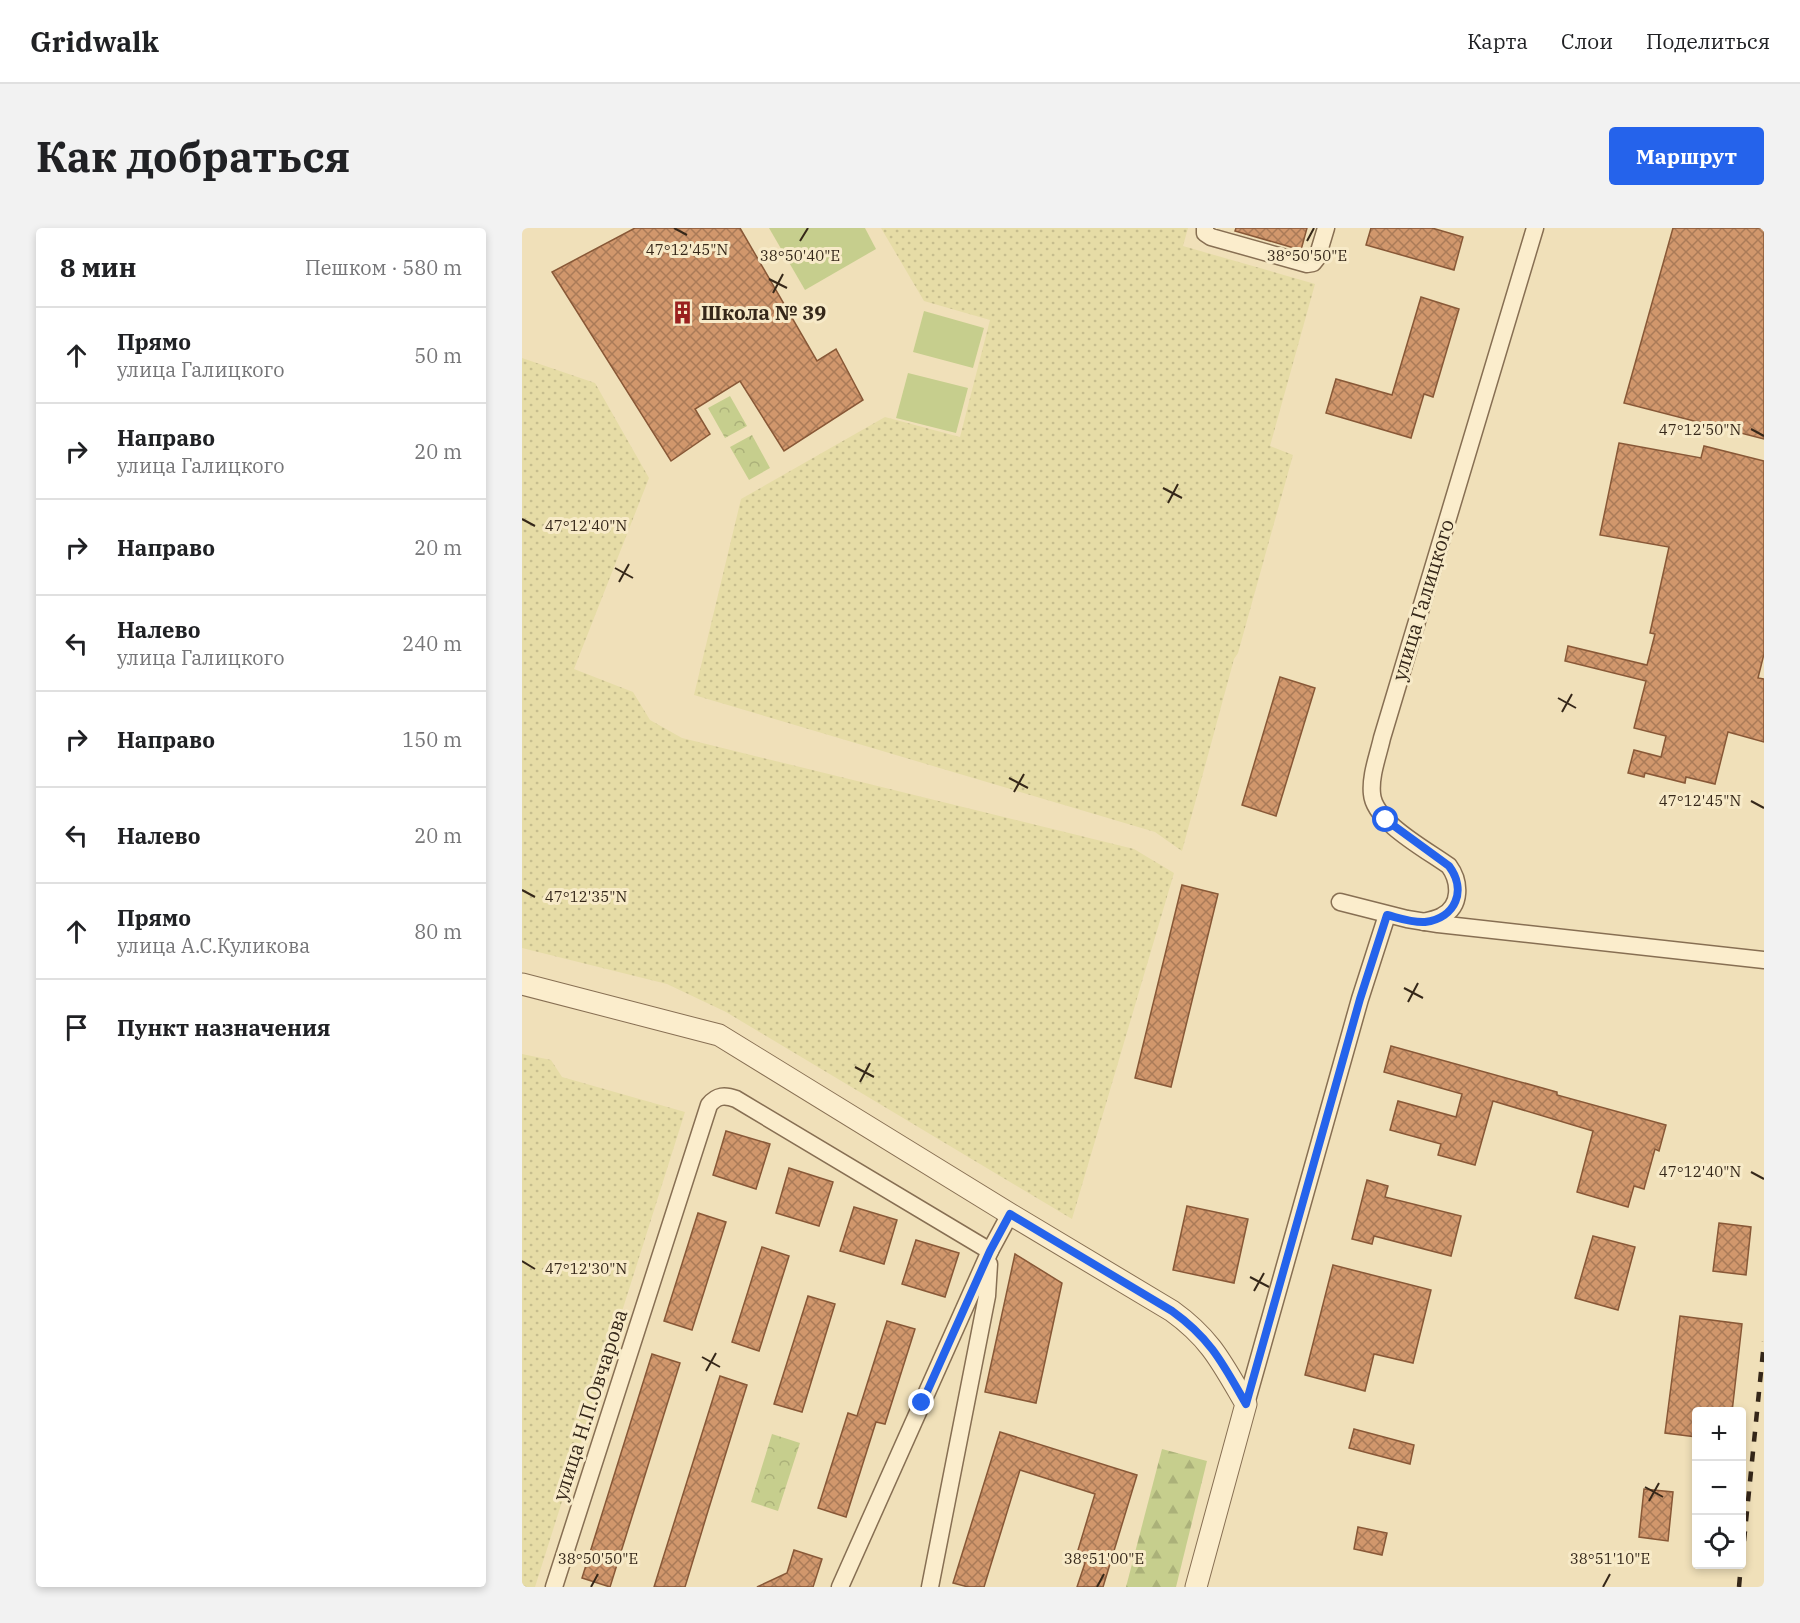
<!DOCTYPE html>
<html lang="ru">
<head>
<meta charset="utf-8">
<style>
	body { margin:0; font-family:"IBM Plex Serif",serif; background:#f2f2f2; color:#202124 }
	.controls { position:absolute; right:18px; bottom:18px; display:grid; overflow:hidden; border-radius:6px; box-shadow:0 3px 9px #0003 }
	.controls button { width:54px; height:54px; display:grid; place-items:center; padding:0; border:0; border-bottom:2px solid #e0e0e0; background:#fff; color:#202124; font:30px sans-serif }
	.stop { position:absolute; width:18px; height:18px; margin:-14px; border:4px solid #2563eb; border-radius:50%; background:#fff }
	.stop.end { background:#2563eb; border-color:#fff; box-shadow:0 2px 6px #0008 }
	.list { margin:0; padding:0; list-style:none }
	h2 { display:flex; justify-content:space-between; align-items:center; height:78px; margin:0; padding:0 24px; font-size:26px }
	h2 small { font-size:20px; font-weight:400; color:#757577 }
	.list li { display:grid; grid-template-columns:39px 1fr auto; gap:18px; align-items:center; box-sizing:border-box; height:96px; padding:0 24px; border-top:2px solid #e0e0e0 }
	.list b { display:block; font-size:22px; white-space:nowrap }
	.list p { margin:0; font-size:20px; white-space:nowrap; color:#757577 }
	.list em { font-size:20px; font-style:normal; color:#757577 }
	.icon { flex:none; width:33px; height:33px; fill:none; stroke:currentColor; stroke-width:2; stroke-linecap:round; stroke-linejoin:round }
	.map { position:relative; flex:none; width:1242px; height:1359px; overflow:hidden; border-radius:6px }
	header { display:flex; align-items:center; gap:36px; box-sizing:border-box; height:84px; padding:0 30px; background:#fff; border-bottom:2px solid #e0e0e0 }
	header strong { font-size:28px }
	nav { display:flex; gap:33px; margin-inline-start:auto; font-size:21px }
	.intro { display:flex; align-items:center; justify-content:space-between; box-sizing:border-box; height:144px; padding:0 36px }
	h1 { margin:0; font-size:42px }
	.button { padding:15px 27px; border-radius:6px; background:#2563eb; color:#fff; font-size:21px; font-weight:700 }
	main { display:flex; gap:36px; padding:0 36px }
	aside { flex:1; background:#fff; border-radius:6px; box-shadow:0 3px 9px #0003 }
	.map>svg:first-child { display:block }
</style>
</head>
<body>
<header>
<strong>Gridwalk</strong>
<nav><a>Карта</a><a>Слои</a><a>Поделиться</a></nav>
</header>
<div class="intro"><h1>Как добраться</h1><a class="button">Маршрут</a></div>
<main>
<aside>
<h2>8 мин<small>Пешком · 580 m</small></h2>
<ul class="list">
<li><svg class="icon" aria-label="ahead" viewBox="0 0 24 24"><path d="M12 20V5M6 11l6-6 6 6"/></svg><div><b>Прямо</b><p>улица Галицкого</p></div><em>50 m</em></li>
<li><svg class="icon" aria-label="right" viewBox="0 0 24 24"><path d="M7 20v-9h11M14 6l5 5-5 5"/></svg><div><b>Направо</b><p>улица Галицкого</p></div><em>20 m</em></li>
<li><svg class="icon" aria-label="right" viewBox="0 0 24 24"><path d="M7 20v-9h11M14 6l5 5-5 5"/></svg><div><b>Направо</b></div><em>20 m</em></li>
<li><svg class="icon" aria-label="left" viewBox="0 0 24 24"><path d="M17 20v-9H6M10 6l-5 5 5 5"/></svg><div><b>Налево</b><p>улица Галицкого</p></div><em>240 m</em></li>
<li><svg class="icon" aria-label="right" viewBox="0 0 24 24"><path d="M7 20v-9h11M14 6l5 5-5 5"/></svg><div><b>Направо</b></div><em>150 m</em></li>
<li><svg class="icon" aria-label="left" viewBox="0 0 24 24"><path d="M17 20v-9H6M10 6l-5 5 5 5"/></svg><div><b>Налево</b></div><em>20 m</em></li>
<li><svg class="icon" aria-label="ahead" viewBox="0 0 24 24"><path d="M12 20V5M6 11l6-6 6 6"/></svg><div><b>Прямо</b><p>улица А.С.Куликова</p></div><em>80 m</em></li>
<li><svg class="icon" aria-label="arrive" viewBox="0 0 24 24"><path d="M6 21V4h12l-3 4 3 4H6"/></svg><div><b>Пункт назначения</b></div></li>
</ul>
</aside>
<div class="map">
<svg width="1242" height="1359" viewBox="0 0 1242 1359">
	<defs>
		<pattern id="farmland-dots" width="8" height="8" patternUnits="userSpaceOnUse" patternTransform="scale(1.5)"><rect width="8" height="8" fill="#e6dca6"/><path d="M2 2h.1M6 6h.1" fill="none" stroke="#c6bd8e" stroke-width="1.8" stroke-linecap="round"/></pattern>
		<pattern id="forest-firs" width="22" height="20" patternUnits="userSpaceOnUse" patternTransform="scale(1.5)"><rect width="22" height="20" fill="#c6ce8d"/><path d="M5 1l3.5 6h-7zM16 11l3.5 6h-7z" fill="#abb179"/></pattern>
		<pattern id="park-crowns" width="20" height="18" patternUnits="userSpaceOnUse" patternTransform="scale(1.5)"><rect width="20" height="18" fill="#c6ce8d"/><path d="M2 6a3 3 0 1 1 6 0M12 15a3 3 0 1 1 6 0" fill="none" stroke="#abb179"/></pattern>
		<pattern id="building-cross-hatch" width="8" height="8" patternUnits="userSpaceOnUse" patternTransform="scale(1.5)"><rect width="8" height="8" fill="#d1976c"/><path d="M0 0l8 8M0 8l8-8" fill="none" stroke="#aa7b58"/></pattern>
	</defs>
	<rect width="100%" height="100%" fill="#f0e0b9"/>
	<!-- farmland -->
	<g fill="url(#farmland-dots)">
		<polygon points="359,0 666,0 661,18 793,56 748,218 771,227 716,425 712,431 660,623 633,604 172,467 219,271 363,189 438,209 468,92 402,73"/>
		<polygon points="0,130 73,155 127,250 52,441 111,464 128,492 160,510 612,621 652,645 550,991 204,784 145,756 0,720"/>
		<polygon points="0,826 29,832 40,849 163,884 13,1359 0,1359"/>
	</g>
	<!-- green -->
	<g fill="#c6ce8d">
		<polygon points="247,0 343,0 354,21 283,62"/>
		<polygon points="402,83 462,100 451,140 391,124"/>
		<polygon points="386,145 446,160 434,205 374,190"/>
	</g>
	<!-- forest -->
	<polygon fill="url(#forest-firs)" points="640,1221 685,1233 654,1359 604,1359"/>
	<!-- park -->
	<g fill="url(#park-crowns)">
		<polygon points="208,168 225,198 203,210 186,180"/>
		<polygon points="230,207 248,240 227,252 208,219"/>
		<polygon points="250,1206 278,1215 256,1283 229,1274"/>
	</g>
	<!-- building -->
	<g fill="url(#building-cross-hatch)" stroke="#885837" stroke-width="1.5">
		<polygon points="113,0 218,0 295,133 314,121 341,172 262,223 218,153 173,181 188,206 149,233 30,44"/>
		<polygon points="714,0 785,0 779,22 713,3"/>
		<polygon points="849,0 910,0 941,9 932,42 844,17"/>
		<polygon points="1151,0 1242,0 1242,211 1102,175"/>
		<polygon points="899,69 937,81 911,169 902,166 889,210 804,185 814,151 870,167"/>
		<polygon points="1097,215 1179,230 1182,218 1242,233 1242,426 1236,450 1242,451 1242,514 1206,504 1193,556 1164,549 1163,555 1123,545 1122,549 1106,545 1112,522 1139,529 1144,508 1112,500 1124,453 1043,433 1046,418 1125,437 1133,406 1128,405 1147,319 1078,307"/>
		<polygon points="758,449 793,460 754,588 720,577"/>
		<polygon points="660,657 696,666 649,859 613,850"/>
		<polygon points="869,818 1035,864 1035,867 1144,897 1137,923 1133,921 1122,961 1112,958 1106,979 1055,964 1071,903 971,873 953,937 916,927 919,916 868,902 876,873 934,889 940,866 862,844"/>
		<polygon points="204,903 248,916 234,961 191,947"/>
		<polygon points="267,940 311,954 297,998 254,985"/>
		<polygon points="845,952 866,958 863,969 939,988 929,1028 852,1008 850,1016 830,1011"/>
		<polygon points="665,978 726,991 712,1055 651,1042"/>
		<polygon points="332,979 375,992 362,1036 318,1023"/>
		<polygon points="176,985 204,994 170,1102 142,1093"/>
		<polygon points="1197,995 1229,999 1224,1047 1191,1043"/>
		<polygon points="1071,1008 1113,1019 1096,1082 1053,1070"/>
		<polygon points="394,1012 437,1025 423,1069 380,1056"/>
		<polygon points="240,1019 267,1028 237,1123 210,1114"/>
		<polygon points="493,1026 540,1055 514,1175 463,1164"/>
		<polygon points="811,1037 909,1062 891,1135 852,1126 843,1163 783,1147"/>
		<polygon points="286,1068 313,1076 280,1184 252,1176"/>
		<polygon points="1158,1088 1220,1096 1210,1184 1174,1184 1174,1209 1143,1205"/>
		<polygon points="365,1093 393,1101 363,1196 354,1194 324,1289 296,1280 326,1185 335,1188"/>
		<polygon points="130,1126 158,1135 88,1359 60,1350"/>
		<polygon points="198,1148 225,1157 186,1283 163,1359 132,1359"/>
		<polygon points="832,1201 892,1217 888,1236 827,1220"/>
		<polygon points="478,1204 615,1247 581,1359 555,1359 563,1335 553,1332 573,1266 498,1242 462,1359 446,1359 431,1355"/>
		<polygon points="1122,1261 1151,1264 1146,1313 1117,1309"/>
		<polygon points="836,1299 865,1305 860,1327 832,1321"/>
		<polygon points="272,1322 300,1331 291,1359 235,1359 265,1345"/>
	</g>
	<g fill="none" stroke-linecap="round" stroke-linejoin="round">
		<defs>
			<g id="minor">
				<polyline points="683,0 683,5 689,9 785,36 791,35 795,30 804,0"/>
				<polyline points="818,674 885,691 916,696 1242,732"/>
				<path d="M 902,694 C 908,692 915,691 920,688 C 940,678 938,653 927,638 C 905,622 852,594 850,566 C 848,548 856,528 860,510 L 1013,0"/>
				<polyline points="724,1176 838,771 865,687"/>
				<path d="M 32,1359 L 187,877 C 195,867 203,867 214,871 L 468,1023 L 488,986"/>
				<polyline points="318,1359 468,1023"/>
				<polyline points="408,1359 465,1068 467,1036"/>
			</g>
			<path id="tertiary" d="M 0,756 L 197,807 L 488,986 L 650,1083 C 689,1111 700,1135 724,1176 L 674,1359"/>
		</defs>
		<!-- minor casing -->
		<use href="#minor" stroke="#876f53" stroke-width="19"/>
		<!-- tertiary casing -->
		<use href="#tertiary" stroke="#876f53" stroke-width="23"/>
		<!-- minor -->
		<use href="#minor" stroke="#fbedcc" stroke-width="16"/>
		<!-- tertiary -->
		<use href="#tertiary" stroke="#fbedcc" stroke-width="21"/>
		<!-- rail -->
		<g stroke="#352719" stroke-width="4.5" stroke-dasharray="10 10" stroke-linecap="butt">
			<polyline points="1220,1333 1242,1114"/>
			<polyline points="1217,1359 1219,1336"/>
		</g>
	</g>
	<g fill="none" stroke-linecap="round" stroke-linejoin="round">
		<!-- route -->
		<path stroke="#2563eb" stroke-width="8" d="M 400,1175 L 468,1023 L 488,986 L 650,1083 C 689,1111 701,1136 724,1176 L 838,771 L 865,687 C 877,690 891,695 903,694 C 934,690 945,662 927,638 L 864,592"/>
	</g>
	<!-- ticks -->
	<path fill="none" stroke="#352719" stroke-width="2" d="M 152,0 L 165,7M 278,13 L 286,0M 785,13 L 792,0M 247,51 L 265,60M 251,65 L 261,46M 1229,201 L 1242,208M 641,260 L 660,270M 646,275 L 656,256M 0,291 L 13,298M 93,340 L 111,350M 97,354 L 107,336M 1036,470 L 1054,480M 1040,484 L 1050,466M 487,550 L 506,560M 492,564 L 502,546M 1229,573 L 1242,580M 0,662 L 13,669M 882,760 L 901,770M 886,774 L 896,755M 333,839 L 352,849M 338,854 L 348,835M 1229,944 L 1242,951M 0,1033 L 13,1041M 728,1049 L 747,1059M 732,1063 L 742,1045M 180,1129 L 198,1139M 184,1143 L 194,1125M 1123,1259 L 1141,1269M 1127,1273 L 1137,1255M 69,1359 L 76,1346M 575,1359 L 582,1346M 1081,1359 L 1088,1346"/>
	<!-- icons -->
	<defs>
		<symbol id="building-bare" viewBox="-9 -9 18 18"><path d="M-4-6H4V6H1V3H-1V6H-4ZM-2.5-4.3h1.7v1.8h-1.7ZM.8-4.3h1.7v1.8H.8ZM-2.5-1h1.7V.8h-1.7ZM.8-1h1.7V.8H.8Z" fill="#9a201f" stroke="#f7eac8" stroke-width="2.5" paint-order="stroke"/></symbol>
	</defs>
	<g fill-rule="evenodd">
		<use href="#building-bare" x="144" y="68" width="33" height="33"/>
	</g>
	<g text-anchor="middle" stroke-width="6" stroke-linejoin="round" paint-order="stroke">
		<!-- poi labels -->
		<g font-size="20" font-weight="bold" fill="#352719" stroke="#f7eac8" text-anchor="start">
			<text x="179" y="92">Школа № 39</text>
		</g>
		<!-- street labels -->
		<g font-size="20" fill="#352719" stroke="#f7eac8">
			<text transform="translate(901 372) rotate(-73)" y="7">улица Галицкого</text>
			<text transform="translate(68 1177) rotate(-72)" y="7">улица Н.П.Овчарова</text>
		</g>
	</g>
	<g font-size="15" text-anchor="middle" fill="#352719" stroke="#f7eac8" stroke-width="6" stroke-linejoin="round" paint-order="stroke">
		<text x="165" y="27">47°12'45"N</text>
		<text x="278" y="33">38°50'40"E</text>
		<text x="785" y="33">38°50'50"E</text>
		<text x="1178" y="207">47°12'50"N</text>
		<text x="64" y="303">47°12'40"N</text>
		<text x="1178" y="578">47°12'45"N</text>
		<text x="64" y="674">47°12'35"N</text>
		<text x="1178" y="949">47°12'40"N</text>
		<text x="64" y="1046">47°12'30"N</text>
		<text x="76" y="1336">38°50'50"E</text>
		<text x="582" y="1336">38°51'00"E</text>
		<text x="1088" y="1336">38°51'10"E</text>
	</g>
</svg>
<div class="controls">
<button>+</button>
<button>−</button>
<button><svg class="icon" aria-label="locate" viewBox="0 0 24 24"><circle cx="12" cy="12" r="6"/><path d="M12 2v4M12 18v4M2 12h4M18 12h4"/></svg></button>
</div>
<div class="stop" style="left:864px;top:592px"></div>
<div class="stop end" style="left:400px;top:1175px"></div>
</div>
</main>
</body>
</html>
